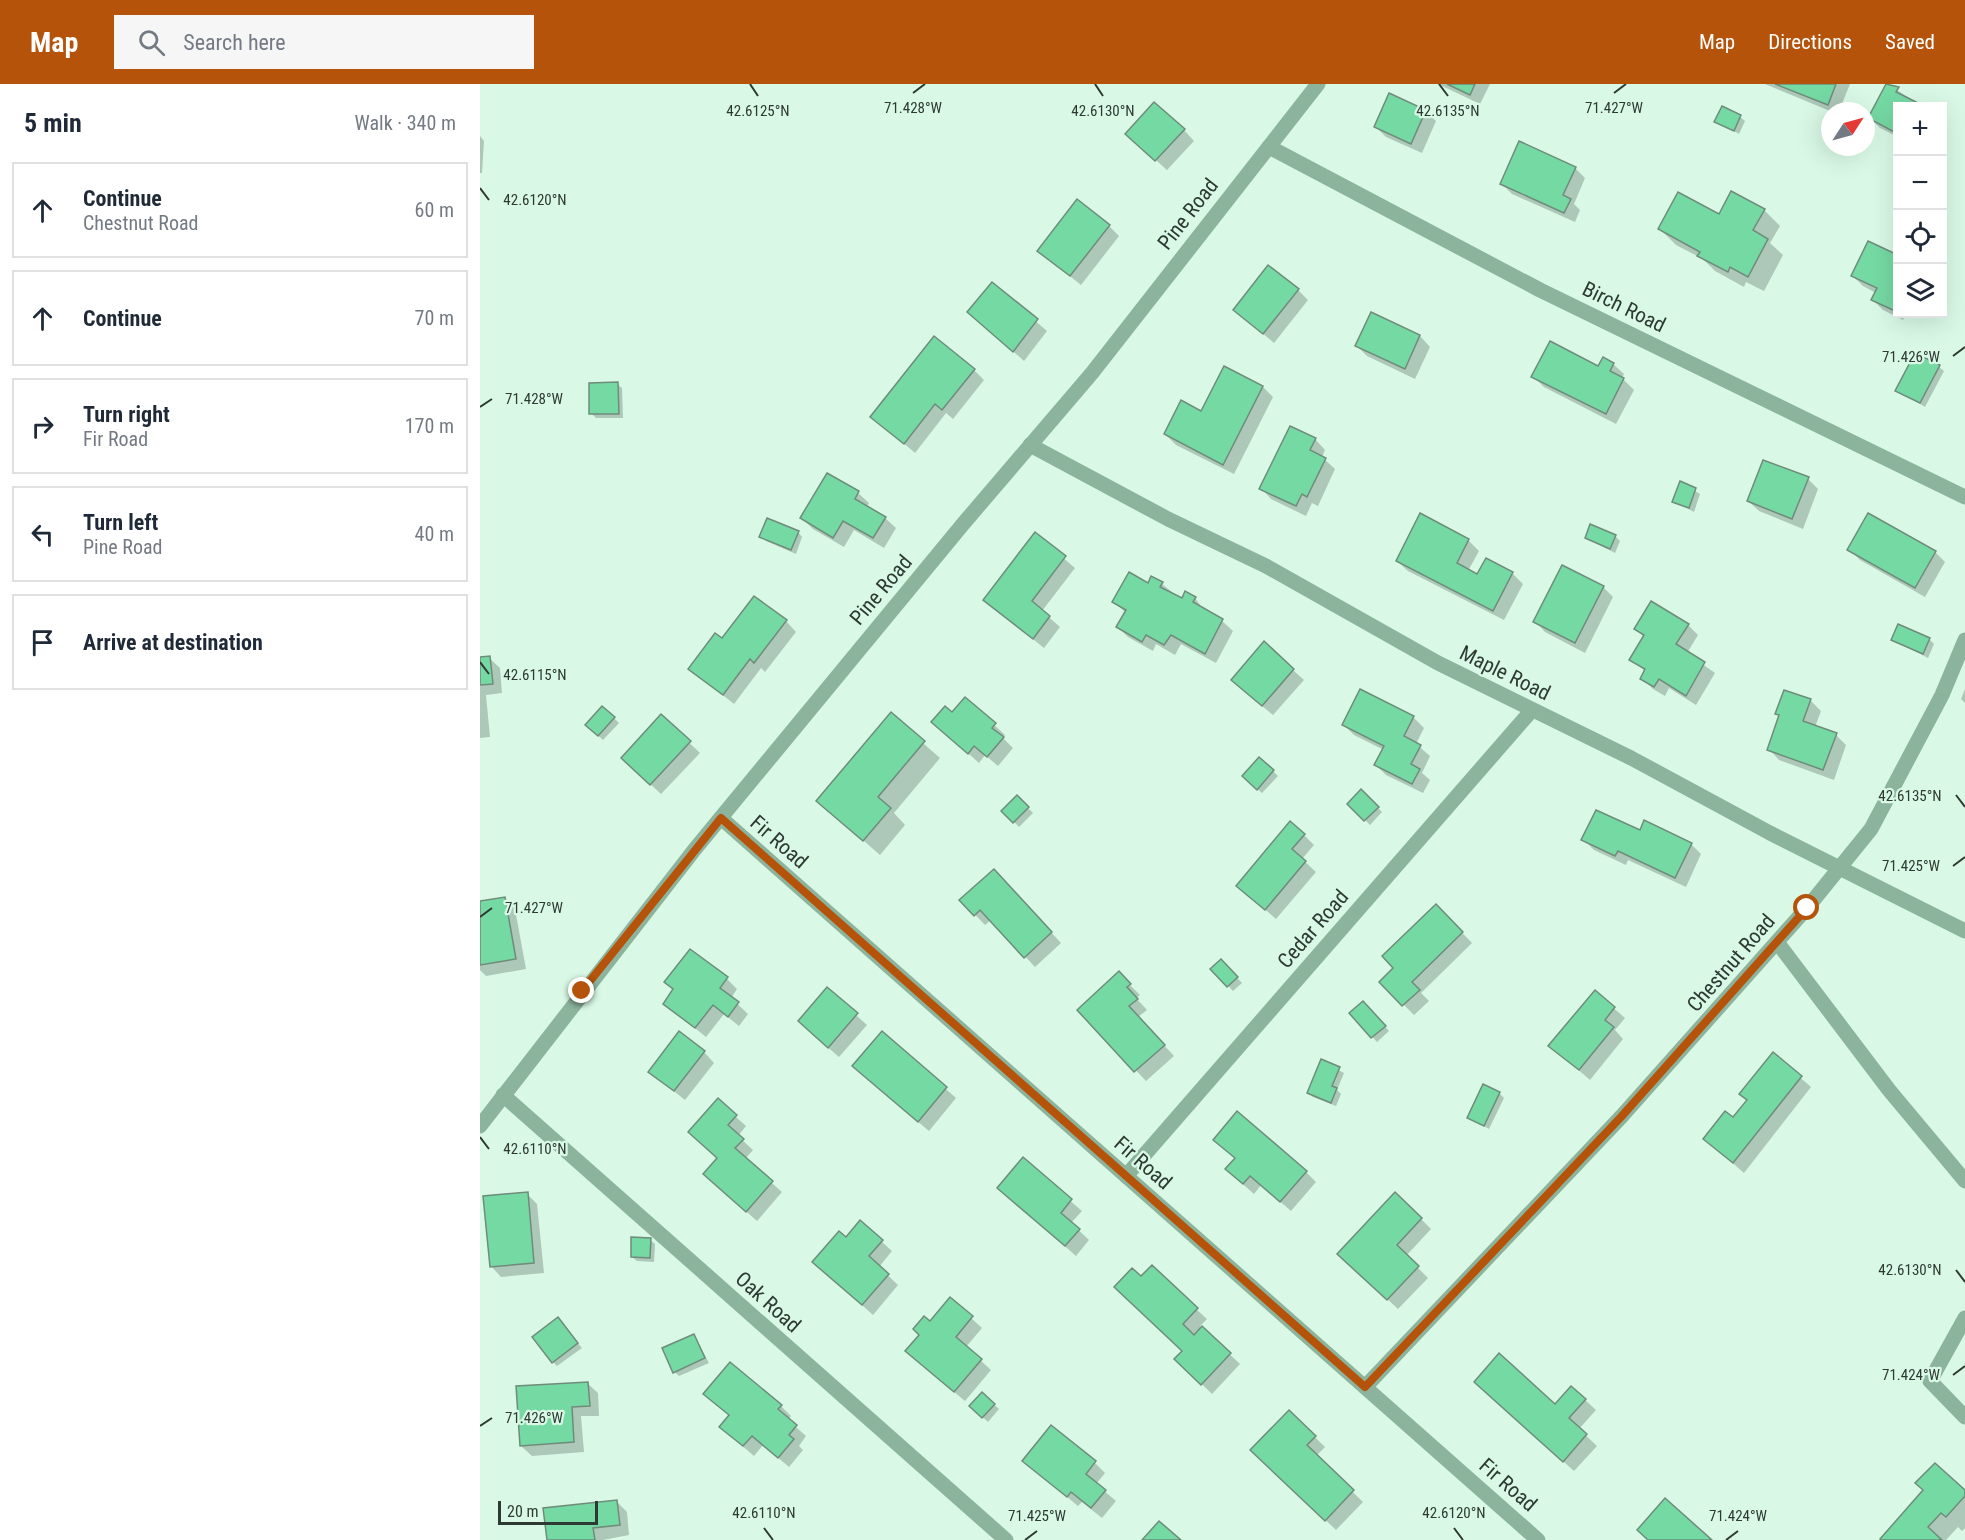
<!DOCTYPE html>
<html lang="en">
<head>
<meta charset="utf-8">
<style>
	body { margin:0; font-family:"Roboto Condensed",sans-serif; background:#f6f6f7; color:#1f2937 }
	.controls { position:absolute; right:18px; top:18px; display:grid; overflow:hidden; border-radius:0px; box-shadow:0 6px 24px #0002 }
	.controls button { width:54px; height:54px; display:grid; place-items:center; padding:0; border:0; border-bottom:2px solid #e0e1e3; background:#fff; color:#1f2937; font:30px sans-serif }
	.compass { position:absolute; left:1341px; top:18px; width:54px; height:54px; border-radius:50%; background:#fff; box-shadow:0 6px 24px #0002; rotate:54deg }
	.scale { position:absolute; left:18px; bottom:15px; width:100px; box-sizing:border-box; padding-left:6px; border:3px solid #2d3932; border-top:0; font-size:16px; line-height:21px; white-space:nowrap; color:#2d3932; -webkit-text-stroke:4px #d9f9e6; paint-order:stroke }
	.stop { position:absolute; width:18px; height:18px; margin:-14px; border:4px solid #b45309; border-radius:50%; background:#fff }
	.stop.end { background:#b45309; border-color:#fff; box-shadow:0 2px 6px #0008 }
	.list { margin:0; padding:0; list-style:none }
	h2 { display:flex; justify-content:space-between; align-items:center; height:78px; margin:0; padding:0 24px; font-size:26px }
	h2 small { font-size:20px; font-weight:400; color:#747a83 }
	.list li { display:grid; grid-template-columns:39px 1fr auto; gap:18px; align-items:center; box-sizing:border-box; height:96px; margin:0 12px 12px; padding:0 12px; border:2px solid #e0e1e3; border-radius:0px }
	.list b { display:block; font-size:22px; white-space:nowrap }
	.list p { margin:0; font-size:20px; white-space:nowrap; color:#747a83 }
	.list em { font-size:20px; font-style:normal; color:#747a83 }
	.icon { flex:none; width:33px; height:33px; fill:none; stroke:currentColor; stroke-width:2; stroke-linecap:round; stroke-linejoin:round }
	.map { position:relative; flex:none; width:1485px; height:1456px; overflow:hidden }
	header { display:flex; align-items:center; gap:36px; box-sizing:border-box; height:84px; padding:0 30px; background:#b45309; color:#fff }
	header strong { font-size:28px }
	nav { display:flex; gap:33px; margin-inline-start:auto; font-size:21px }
	.search { width:420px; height:54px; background:#f6f6f7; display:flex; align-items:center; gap:15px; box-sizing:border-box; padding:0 21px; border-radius:0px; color:#747a83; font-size:22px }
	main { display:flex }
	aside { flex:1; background:#fff }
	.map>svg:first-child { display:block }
</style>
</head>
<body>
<header>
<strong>Map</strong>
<div class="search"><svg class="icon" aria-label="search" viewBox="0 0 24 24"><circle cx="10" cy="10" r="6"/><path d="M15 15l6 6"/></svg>Search here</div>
<nav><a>Map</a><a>Directions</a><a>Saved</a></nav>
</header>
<main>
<aside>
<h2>5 min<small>Walk · 340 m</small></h2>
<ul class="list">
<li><svg class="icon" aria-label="ahead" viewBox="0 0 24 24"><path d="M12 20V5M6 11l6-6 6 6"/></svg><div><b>Continue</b><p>Chestnut Road</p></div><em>60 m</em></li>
<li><svg class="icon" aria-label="ahead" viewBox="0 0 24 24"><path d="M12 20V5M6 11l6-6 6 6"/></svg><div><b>Continue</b></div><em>70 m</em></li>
<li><svg class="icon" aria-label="right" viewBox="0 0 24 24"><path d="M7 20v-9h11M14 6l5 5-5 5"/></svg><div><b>Turn right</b><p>Fir Road</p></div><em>170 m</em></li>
<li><svg class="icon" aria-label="left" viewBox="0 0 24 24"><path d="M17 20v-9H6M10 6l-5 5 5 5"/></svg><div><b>Turn left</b><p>Pine Road</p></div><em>40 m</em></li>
<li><svg class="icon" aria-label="arrive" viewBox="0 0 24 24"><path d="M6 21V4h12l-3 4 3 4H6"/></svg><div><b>Arrive at destination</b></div></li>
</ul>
</aside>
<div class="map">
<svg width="1485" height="1456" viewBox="0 0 1485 1456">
	<rect width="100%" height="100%" fill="#d9f9e6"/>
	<!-- shadow -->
	<g fill="#0003">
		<polygon points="958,0 1010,0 1000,20"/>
		<polygon points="1285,0 1370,0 1359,27 1350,27"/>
		<polygon points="1408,0 1441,22 1418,22 1418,53 1400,44 1390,34"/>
		<polygon points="945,27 956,37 942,69 906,53 896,43"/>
		<polygon points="1260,33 1265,37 1259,50 1236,37"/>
		<polygon points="704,46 714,57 687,86 658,60"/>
		<polygon points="0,52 4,57 2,89 0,89"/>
		<polygon points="1095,84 1105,94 1094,120 1100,126 1095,138 1032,110 1022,100"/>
		<polygon points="1284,126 1300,142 1290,159 1303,171 1284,207 1266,198 1264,203 1235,187 1223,175 1196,161 1180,145 1239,132"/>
		<polygon points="629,142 639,152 601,201 559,167"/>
		<polygon points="1418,172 1418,230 1426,230 1423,236 1403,226 1393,216 1396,209 1383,202 1373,192"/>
		<polygon points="512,200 567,247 544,277 489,228"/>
		<polygon points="818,206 828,216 794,259 755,226"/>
		<polygon points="892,230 940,252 950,263 935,295 887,272 877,262"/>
		<polygon points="1133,280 1144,290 1142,294 1154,306 1136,340 1064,303 1053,292"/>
		<polygon points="1459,283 1464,287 1445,323 1417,306"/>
		<polygon points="745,284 783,303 793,313 754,390 696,361 685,350 722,329"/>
		<polygon points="494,286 504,296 473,335 466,329 435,369 392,332"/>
		<polygon points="137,300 142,304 143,334 116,334 111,329"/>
		<polygon points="835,355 845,366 842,373 855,385 838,422 832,419 826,432 791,415 781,404"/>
		<polygon points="348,391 378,409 389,419 387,423 405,434 416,444 404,464 374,446 364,463 333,445 322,434"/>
		<polygon points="1328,395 1338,405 1323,445 1279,427 1268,417"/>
		<polygon points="1201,399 1220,410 1214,428 1194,417"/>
		<polygon points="318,448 322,453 316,470 286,457 281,453"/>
		<polygon points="555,450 595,484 562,527 580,543 564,564 505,516"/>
		<polygon points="1135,452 1140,457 1135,469 1106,454"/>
		<polygon points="988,456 999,467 988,487 998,492 1006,476 1032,489 1043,500 1024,536 928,487 917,477"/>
		<polygon points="1369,465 1455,468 1465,478 1445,513 1380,476"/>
		<polygon points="682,500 702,516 715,514 724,526 742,537 753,547 736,579 701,560 695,571 676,560 673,567 648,553 638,543 646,529 634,518 668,501"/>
		<polygon points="1123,503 1133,513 1105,569 1065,548 1055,537"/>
		<polygon points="306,537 316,548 285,588 281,584 254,620 210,585 242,556"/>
		<polygon points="1208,541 1218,551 1207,569 1235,589 1216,621 1189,604 1185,612 1173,605 1162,594 1166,588 1151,575 1164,553 1156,545"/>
		<polygon points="1449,555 1454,560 1448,574 1413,556"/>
		<polygon points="9,574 20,584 22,609 6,611 10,653 0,654 0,575"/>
		<polygon points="813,586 824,596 793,631 763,606"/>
		<polygon points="1485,605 1485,619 1481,615"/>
		<polygon points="881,607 933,633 944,644 936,660 950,672 942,689 950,696 943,709 906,691 896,681 904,666 874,651 864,641"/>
		<polygon points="486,615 525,651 523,654 533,664 518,682 505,671 499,679 453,638 472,630"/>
		<polygon points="1330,616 1341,627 1335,643 1356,651 1366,661 1354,696 1299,676 1289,665 1300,633 1297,629"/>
		<polygon points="411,631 460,674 414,729 425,741 400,771 338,717"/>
		<polygon points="181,632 220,669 181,710 153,684"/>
		<polygon points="134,634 139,639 123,656 112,646"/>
		<polygon points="793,687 798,692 782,709 768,697"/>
		<polygon points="881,707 902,728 890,741 869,720"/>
		<polygon points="537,713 553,729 539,743 523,727"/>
		<polygon points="1160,748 1211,760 1221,770 1206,803 1148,776 1146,781 1114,766 1103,755"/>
		<polygon points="824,751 834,761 822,775 836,788 796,835 758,802"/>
		<polygon points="524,797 581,859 555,883 511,836 505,841 481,816"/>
		<polygon points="24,814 35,825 46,885 6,892 0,886 0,819"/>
		<polygon points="956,822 992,859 941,909 949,917 934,931 901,898 915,884"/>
		<polygon points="741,877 762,899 753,907 732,885"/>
		<polygon points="247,895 257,905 251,914 268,930 259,942 244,930 226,953 185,920"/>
		<polygon points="649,900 660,911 656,914 667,926 658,933 694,972 666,997 599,926"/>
		<polygon points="347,905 387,941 359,973 330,948"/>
		<polygon points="1115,908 1145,934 1135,946 1143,955 1110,996 1070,961"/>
		<polygon points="888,923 909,947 897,958 871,929"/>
		<polygon points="402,949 476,1014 449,1047 384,992"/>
		<polygon points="224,968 234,979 205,1016 170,988"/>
		<polygon points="1293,970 1331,1003 1264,1089 1225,1055 1253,1035 1268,1017 1261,1010"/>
		<polygon points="841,977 864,989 857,1006 861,1010 856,1022 833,1013 828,1008"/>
		<polygon points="1019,1009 1024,1014 1009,1045 989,1033"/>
		<polygon points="238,1017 266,1042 258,1052 273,1066 265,1075 302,1108 277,1137 235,1100 239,1074"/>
		<polygon points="746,1066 826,1088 836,1098 811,1127 781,1101 774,1110 757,1095 756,1075"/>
		<polygon points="543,1076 602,1127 591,1139 609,1156 596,1172 519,1104"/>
		<polygon points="47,1110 57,1120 64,1189 21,1193 11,1182"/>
		<polygon points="916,1110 951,1145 926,1172 948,1194 918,1225 870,1180"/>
		<polygon points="380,1138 412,1167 399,1183 418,1201 393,1231 334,1178 366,1155"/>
		<polygon points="170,1156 175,1160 174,1178 157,1177 152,1173"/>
		<polygon points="662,1195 716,1225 727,1235 720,1242 760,1280 732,1310 696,1275 703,1267"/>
		<polygon points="470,1215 502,1244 486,1263 511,1286 485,1317 437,1277 450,1239"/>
		<polygon points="82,1240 102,1264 77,1282 73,1278"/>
		<polygon points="214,1251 229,1279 199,1292 195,1288"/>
		<polygon points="107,1299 118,1309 119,1332 101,1332 104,1368 52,1372 41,1362"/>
		<polygon points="1092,1304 1116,1326 1099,1345 1117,1362 1094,1387 1006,1308 1075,1322"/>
		<polygon points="502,1310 519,1325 508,1338 496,1327"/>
		<polygon points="236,1320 301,1322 311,1332 308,1336 326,1352 319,1362 323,1366 309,1383 283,1361 274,1372 252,1353 250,1332"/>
		<polygon points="809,1328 845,1363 836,1372 883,1418 856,1446 772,1366"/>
		<polygon points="544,1377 615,1379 625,1389 616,1400 636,1417 622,1434 602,1418 598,1422"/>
		<polygon points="1485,1408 1485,1444 1482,1447 1478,1443 1466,1456 1402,1454"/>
		<polygon points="136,1417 147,1428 149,1451 123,1456 68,1456 65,1426"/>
	</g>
	<!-- building -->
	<g fill="#75d9a4" stroke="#6f8c7b" stroke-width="1.5">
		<polygon points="967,0 995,0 990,11"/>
		<polygon points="1295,0 1356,0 1348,21"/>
		<polygon points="1406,0 1419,3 1416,8 1444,22 1418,22 1418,50 1388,34"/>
		<polygon points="909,9 946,26 931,60 894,43"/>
		<polygon points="674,18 705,45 675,77 645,50"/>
		<polygon points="1242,22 1261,31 1254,47 1234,38"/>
		<polygon points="1039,57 1096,83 1083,111 1091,115 1084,129 1020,100"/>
		<polygon points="1251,107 1285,125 1273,146 1288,155 1268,193 1250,183 1248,188 1217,172 1220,168 1178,145 1198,108 1239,130"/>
		<polygon points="597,115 630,141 590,192 557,167"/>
		<polygon points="1388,157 1418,171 1418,217 1413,226 1391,216 1397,204 1371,192"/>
		<polygon points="788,181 819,205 783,250 753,226"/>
		<polygon points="512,198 558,235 533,268 487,228"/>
		<polygon points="891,228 940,251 925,285 875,262"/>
		<polygon points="454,252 495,285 462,326 455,320 424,360 390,333"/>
		<polygon points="1070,257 1118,282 1123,273 1134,279 1130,287 1144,294 1126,330 1051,293"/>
		<polygon points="1435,269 1460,281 1440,319 1415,307"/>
		<polygon points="744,282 783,302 743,381 684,350 701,316 721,327"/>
		<polygon points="138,298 139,330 109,330 109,299"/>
		<polygon points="810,342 836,354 830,366 846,374 827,413 822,410 816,422 779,405"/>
		<polygon points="1283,376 1329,393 1312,435 1267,417"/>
		<polygon points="347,389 379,407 375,415 406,433 393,454 363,437 353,454 320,434"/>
		<polygon points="1200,397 1216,404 1209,424 1192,418"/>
		<polygon points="940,429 989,455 977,479 997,490 1006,474 1033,488 1013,527 916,477"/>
		<polygon points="1388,429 1456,467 1435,504 1367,466"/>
		<polygon points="287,434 319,447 311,466 279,453"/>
		<polygon points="1110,440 1136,451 1130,465 1105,454"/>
		<polygon points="555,448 586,472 552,517 570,532 553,555 503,516"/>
		<polygon points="1082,481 1124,502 1095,559 1053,538"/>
		<polygon points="649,488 668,499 671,492 683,498 680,503 702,514 705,507 716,513 713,518 743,535 725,570 691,551 684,561 666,551 662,558 636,543 646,526 632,518"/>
		<polygon points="274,512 307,536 274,579 270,575 243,611 208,585 235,549 242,554"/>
		<polygon points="1171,517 1209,540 1196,560 1225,578 1206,612 1179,595 1174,603 1160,595 1165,585 1149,576 1164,551 1154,545"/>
		<polygon points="1418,540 1450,554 1443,570 1411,556"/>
		<polygon points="784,557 814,585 782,622 751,596"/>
		<polygon points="10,572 13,600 0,601 0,573"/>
		<polygon points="880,605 934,632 924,652 941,661 931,680 940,685 932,700 894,681 904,662 862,641"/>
		<polygon points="1304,606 1331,615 1323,637 1357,649 1343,686 1287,666 1299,631 1295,630"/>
		<polygon points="485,613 516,639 512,644 524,653 507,673 494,662 488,670 451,638 465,622 472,628"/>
		<polygon points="122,622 135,633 118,652 105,641"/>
		<polygon points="411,628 445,657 398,713 411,724 383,757 336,717"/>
		<polygon points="181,630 211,657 170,701 141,674"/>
		<polygon points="779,673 794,686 777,706 762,692"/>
		<polygon points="881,705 899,723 884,737 867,720"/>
		<polygon points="537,711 549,723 533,739 521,727"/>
		<polygon points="1116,726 1160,746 1164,736 1212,759 1195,794 1138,767 1135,772 1101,756"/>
		<polygon points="810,737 825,750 812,765 826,777 785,826 756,802"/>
		<polygon points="514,785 572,848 544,874 500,826 494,832 479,816"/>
		<polygon points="25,813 36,875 0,881 0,817"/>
		<polygon points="956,820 983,848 932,898 940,906 922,922 899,898 913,884 902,872"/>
		<polygon points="210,865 248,893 240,904 259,918 248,933 233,921 215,944 183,920 193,905 184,898"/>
		<polygon points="741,875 758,893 747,903 730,885"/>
		<polygon points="639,887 651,900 647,903 658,915 649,922 685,961 654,988 597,926"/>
		<polygon points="347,903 378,929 348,964 318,937"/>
		<polygon points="1115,906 1135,923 1125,936 1134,943 1099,986 1068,962"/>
		<polygon points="883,917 906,942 891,954 869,929"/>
		<polygon points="199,947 225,967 194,1007 168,988"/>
		<polygon points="402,947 467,1003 438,1038 372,982"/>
		<polygon points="1293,968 1322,992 1253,1079 1223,1055 1245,1027 1253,1033 1267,1016 1259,1010"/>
		<polygon points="841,975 860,983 852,1002 857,1004 851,1019 827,1009"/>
		<polygon points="1003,1000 1020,1008 1004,1042 987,1034"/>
		<polygon points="238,1014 257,1031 248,1041 264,1055 255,1064 293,1097 266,1128 223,1090 237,1074 208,1048"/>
		<polygon points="757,1027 827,1087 800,1118 770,1092 763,1100 745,1085 755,1074 733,1056"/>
		<polygon points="543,1073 592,1115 581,1129 600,1145 585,1162 517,1104"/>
		<polygon points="48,1108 54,1179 10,1183 3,1112"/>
		<polygon points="915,1108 942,1134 917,1161 939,1182 907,1216 857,1170"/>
		<polygon points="380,1136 403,1156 389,1172 409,1190 382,1221 332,1178 359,1147 366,1153"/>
		<polygon points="151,1153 171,1154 170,1174 151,1173"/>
		<polygon points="672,1181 718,1224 703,1240 714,1251 722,1242 751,1269 721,1301 694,1275 702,1267 634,1203 652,1184 661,1192"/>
		<polygon points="470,1213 493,1232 476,1253 502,1275 474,1308 425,1267 439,1251 433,1245 444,1232 450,1237"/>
		<polygon points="78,1233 98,1259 72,1279 52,1253"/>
		<polygon points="214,1250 225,1274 193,1289 182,1264"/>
		<polygon points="1019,1269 1075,1320 1091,1302 1106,1315 1089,1334 1107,1350 1083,1378 994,1298"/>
		<polygon points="250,1278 302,1321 298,1325 317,1341 309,1351 314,1355 298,1374 272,1352 263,1362 239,1343 249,1331 223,1310"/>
		<polygon points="108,1298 110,1322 92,1323 94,1358 40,1362 36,1302"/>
		<polygon points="502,1308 515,1320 502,1334 489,1322"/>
		<polygon points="809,1326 836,1352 827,1361 874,1406 845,1437 770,1366"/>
		<polygon points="571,1341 616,1377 606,1390 626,1406 611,1424 591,1408 587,1413 542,1377"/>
		<polygon points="1455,1379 1485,1406 1485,1412 1466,1433 1461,1429 1448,1443 1462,1456 1401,1456 1400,1455 1443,1406 1435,1399"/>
		<polygon points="1185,1414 1232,1456 1168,1456 1157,1446"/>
		<polygon points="137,1416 140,1441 113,1444 115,1456 67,1456 63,1424"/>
		<polygon points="679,1437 701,1456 662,1456"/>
	</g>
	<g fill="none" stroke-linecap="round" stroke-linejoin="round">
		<!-- lane -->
		<g stroke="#8cb49d" stroke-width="15">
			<polyline points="1297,858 1409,1006 1485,1097"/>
			<polyline points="1485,1234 1450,1297 1485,1333"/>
			<polyline points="885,1303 1141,1033"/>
		</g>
		<!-- street -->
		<g stroke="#8cb49d" stroke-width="15">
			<polyline points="789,63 1060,206 1485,413"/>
			<polyline points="550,361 688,435 786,482 958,579 1151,674 1290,749 1485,847"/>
			<polyline points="241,734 1058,1456"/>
			<polyline points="23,1011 526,1456"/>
			<polyline points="1141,1033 1327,824 1391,745 1462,611 1485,556"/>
			<polyline points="0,1042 215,765 483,440 612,289 838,0"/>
			<polyline points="646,1092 1052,626"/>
		</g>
	</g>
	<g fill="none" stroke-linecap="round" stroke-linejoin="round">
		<!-- route -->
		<polyline stroke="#b45309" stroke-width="8" points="102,907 241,734 885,1303 1141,1033 1327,824"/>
	</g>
	<!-- ticks -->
	<path fill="none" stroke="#2d3932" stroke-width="2" d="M 270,0 L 278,12M 615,0 L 623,12M 959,0 L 968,12M 433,9 L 445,0M 1134,9 L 1146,0M 0,104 L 9,116M 1473,272 L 1485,263M 0,323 L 12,315M 0,578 L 9,590M 1476,711 L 1485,723M 1473,782 L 1485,773M 0,833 L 12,824M 0,1053 L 9,1065M 1476,1186 L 1485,1198M 1473,1291 L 1485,1282M 0,1342 L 12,1334M 284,1444 L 293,1456M 974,1444 L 983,1456M 545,1456 L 557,1447M 1246,1456 L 1258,1447"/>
	<g text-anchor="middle" stroke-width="4.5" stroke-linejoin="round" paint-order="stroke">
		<!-- street labels -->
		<g font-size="21" fill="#2d3932" stroke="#d9f9e6">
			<text transform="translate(708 130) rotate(-52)" y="7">Pine Road</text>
			<text transform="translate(1144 223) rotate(26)" y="7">Birch Road</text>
			<text transform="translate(401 506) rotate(-50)" y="7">Pine Road</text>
			<text transform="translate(1025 589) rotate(26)" y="7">Maple Road</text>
			<text transform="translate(299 758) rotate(41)" y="7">Fir Road</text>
			<text transform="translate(833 845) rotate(-49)" y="7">Cedar Road</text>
			<text transform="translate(1251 879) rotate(-49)" y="7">Chestnut Road</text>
			<text transform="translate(663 1079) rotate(41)" y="7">Fir Road</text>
			<text transform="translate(288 1218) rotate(42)" y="7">Oak Road</text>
			<text transform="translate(1028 1401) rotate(41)" y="7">Fir Road</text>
		</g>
	</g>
	<g font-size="15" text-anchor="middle" fill="#2d3932" stroke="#d9f9e6" stroke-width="4.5" stroke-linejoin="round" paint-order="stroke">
		<text x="1134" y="29">71.427°W</text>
		<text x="433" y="29">71.428°W</text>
		<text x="278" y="32">42.6125°N</text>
		<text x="623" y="32">42.6130°N</text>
		<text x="968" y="32">42.6135°N</text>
		<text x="55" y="121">42.6120°N</text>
		<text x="1431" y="278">71.426°W</text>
		<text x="54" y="320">71.428°W</text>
		<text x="55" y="596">42.6115°N</text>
		<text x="1430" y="717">42.6135°N</text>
		<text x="1431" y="787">71.425°W</text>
		<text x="54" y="829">71.427°W</text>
		<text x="55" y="1070">42.6110°N</text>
		<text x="1430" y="1191">42.6130°N</text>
		<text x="1431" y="1296">71.424°W</text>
		<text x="54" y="1339">71.426°W</text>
		<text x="284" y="1434">42.6110°N</text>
		<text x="974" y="1434">42.6120°N</text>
		<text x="557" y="1437">71.425°W</text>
		<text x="1258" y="1437">71.424°W</text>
	</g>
</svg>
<div class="controls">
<button>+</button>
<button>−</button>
<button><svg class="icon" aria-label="locate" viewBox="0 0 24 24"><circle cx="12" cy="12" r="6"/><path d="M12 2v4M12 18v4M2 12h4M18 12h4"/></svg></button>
<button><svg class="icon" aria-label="layers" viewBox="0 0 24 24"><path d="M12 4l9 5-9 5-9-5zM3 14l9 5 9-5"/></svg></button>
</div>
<svg class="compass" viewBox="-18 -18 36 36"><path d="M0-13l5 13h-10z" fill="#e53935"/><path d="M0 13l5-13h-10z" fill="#747a83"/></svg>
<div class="scale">20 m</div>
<div class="stop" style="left:1327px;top:824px"></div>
<div class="stop end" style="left:102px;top:907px"></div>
</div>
</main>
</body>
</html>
